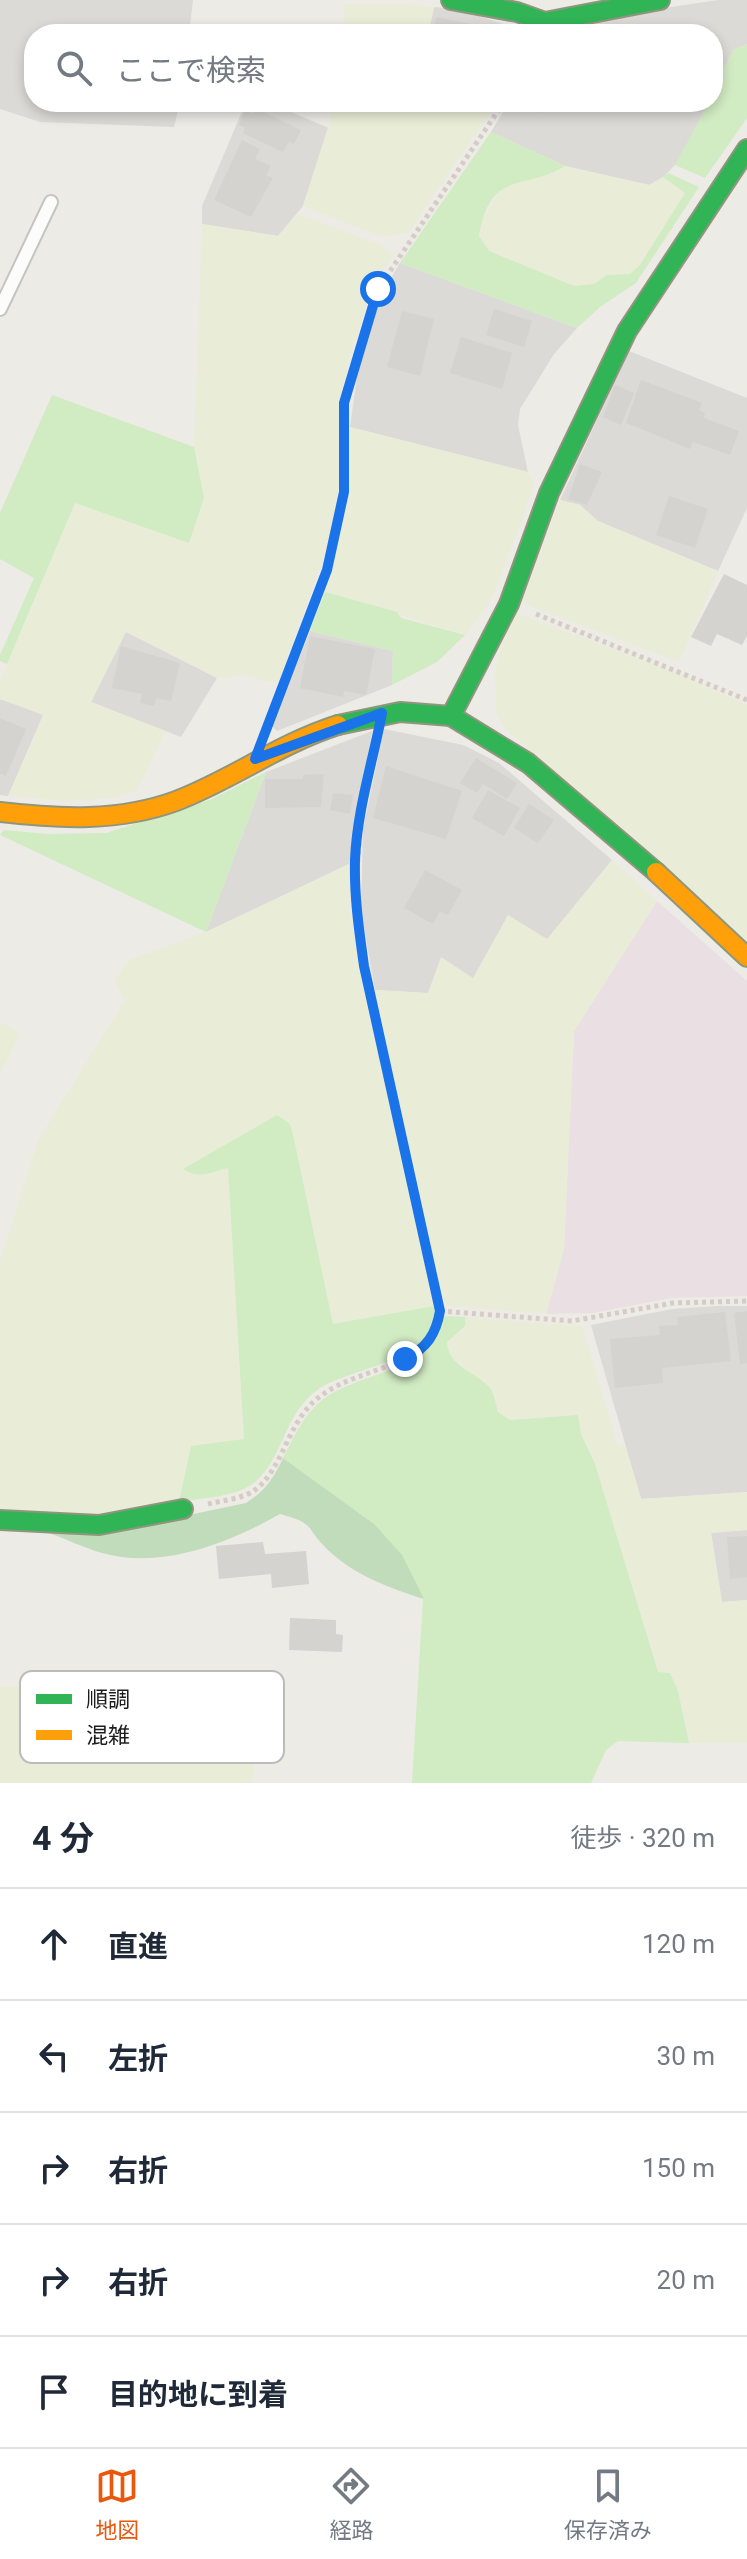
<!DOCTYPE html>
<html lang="ja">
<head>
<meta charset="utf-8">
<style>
	body { margin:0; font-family:Roboto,"Noto Sans JP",sans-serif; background:#f6f6f7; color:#1f2937 }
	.stop { position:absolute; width:24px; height:24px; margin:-18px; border:6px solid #1a73e8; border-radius:50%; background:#fff }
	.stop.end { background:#1a73e8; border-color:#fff; box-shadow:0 2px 8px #0008 }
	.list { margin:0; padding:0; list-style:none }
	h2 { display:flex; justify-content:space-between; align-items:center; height:104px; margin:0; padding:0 32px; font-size:34px }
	h2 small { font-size:26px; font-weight:400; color:#747a83 }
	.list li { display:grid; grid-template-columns:52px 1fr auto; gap:24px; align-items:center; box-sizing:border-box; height:112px; padding:0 32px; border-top:2px solid #e0e1e3 }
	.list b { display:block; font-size:30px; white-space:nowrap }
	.list em { font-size:26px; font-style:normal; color:#747a83 }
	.icon { flex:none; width:44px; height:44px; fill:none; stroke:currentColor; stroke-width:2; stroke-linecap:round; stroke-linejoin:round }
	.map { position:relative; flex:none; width:747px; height:1783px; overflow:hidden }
	.search { position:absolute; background:#fff; box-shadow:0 4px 12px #0003; left:24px; right:24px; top:24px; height:88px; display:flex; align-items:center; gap:20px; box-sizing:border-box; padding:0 28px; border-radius:32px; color:#747a83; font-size:30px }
	.sheet { height:664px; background:#fff }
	nav { display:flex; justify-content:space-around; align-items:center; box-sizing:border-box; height:112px; border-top:2px solid #e0e1e3; background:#fff; font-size:22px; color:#747a83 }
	nav a { display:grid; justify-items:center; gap:4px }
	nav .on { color:#ea580c }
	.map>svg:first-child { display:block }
</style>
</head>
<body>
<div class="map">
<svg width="747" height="1783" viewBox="0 0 747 1783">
	<rect width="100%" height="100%" fill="#ecebe6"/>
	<!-- residential -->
	<g fill="#dbdad7">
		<polygon points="0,0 193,0 189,34 34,34 34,102 180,102 174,127 40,122 0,109"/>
		<polygon points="718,0 747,0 747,44 733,50 713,94 713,34 546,34 598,18"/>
		<polygon points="434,7 457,9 535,34 428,34"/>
		<polygon points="246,102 267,102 329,128 303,206 278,236 202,224 202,206"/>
		<polygon points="509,102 709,102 682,158 663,177 649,185 565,166 491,132"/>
		<polygon points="400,263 577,328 554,354 520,409 518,425 528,472 350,427 359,363 382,293"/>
		<polygon points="629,351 747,398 747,508 718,571 598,521 580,505 560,500"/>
		<polygon points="126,631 217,678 181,737 91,702"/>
		<polygon points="310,631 393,651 392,685 277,731 272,726"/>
		<polygon points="0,699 44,714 8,796 0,795"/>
		<polygon points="384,729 463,745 499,763 612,860 547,940 473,978 428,993 375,990 361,910 363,829"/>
		<polygon points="372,731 349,864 206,932 266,772"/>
		<polygon points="716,1306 747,1306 747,1492 641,1499 591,1325 672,1309"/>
		<polygon points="747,1530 747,1600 722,1602 711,1533"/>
	</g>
	<!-- industrial -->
	<polygon fill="#eadfe3" points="657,901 747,981 747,1296 671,1298 593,1313 546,1314 564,1249 574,1031"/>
	<!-- farmland -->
	<g fill="#e9edd8">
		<polygon points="344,4 406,4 434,7 428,34 344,34"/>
		<polygon points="336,102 497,102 408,233 382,237 303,206"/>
		<polygon points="565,166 649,185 663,177 685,192 640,265 630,274 607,275 594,284 574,286 489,251 479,236 482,221 501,188 514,181 553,173"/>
		<polygon points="298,214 381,245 393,255 372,290 350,356 340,404 339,488 334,528 279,681 264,681 248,675 217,678 126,632 91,702 165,731 137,791 112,798 64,801 8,796 43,715 0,699 0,681 75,503 189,543 204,498 194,447 202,224 278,236"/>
		<polygon points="350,427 528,472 534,485 499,582 488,605 465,635 325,592 350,495"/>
		<polygon points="560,500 580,505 598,521 718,571 679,662 522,603"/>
		<polygon points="516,613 673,671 747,705 747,942 505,729 496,712 495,679 497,660"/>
		<polygon points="612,860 657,901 574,1031 564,1249 546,1314 448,1306 441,1295 375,990 428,993 441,957 473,978 508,915 547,939"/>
		<polygon points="349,864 350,909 359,965 434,1306 333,1325 294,1139 202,1176 228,1167 244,1439 179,1502 96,1518 0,1513 0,1261 38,1140 125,1000 114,980 131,959 206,932"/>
		<polygon points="0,1022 20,1033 0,1074"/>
		<polygon points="465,1317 582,1326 618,1445 625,1445 641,1499 747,1492 747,1530 711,1533 722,1602 747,1600 747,1743 689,1743 678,1691 670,1673 658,1672 595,1464 581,1434 578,1415 510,1420 498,1412 490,1388 454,1359 447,1348 447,1342 465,1326"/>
		<polygon points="193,1680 228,1689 263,1691 252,1783 0,1783 0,1687"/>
	</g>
	<!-- grass -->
	<g fill="#d1ebc3">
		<polygon points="747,44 747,118 705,178 675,165 709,102 713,102 713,94 733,50"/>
		<path d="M 491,132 L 565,166 C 522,192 491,168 479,236 L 489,251 L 574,286 L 594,284 L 607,275 L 630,274 L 640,265 L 685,193 L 663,177 L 668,173 L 699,187 L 636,283 L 600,307 L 577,328 L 400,263 Z"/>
		<polygon points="52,395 194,447 204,498 189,543 75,503 7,664 0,661 0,655 34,578 0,559 0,513"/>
		<polygon points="325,592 397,612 401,618 465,635 437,662 392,685 393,651 310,631"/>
		<polygon points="266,772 206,932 0,835 4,830 48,834 106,833 210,800"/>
		<path d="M 277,1115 L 290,1124 L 294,1139 L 333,1324 L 434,1306 C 445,1359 352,1367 320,1388 C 283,1413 284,1458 255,1482 C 238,1497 201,1498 179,1502 L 191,1446 L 244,1439 L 228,1168 C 210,1172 200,1180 183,1169 Z"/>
		<path d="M 443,1316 L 465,1317 L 465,1326 L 447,1342 C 448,1367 477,1372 490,1388 C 494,1393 496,1405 498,1412 L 510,1420 L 578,1415 L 581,1434 L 595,1464 L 658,1672 L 670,1673 L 678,1691 L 689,1743 L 618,1741 L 606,1750 L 591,1783 L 412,1783 L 423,1599 L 374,1524 L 283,1458 C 293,1438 303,1416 321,1401 C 360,1370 434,1374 443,1316 Z"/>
	</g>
	<!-- forest -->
	<path fill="#c0dcba" d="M 283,1458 L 374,1524 L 402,1555 L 424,1599 C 389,1588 354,1575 328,1550 C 304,1527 317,1524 280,1514 C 229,1543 162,1570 102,1553 C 84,1548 67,1539 49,1533 L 108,1532 L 246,1503 C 265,1491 274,1478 283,1458 Z"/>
	<!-- building -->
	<g fill="#d4d3cf">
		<polygon points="436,17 486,27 485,34 433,34"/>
		<polygon points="32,63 34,63 34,99 29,98"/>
		<polygon points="41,102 124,102 123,112 57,106 57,110 40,108"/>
		<polygon points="518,102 546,102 540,113"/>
		<polygon points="255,108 301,130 294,144 289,142 283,152 243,133 245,128 239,125 245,110 253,114"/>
		<polygon points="242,140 260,149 255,159 271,166 266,175 273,178 251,217 214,200"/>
		<polygon points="494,309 532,321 524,347 486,335"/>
		<polygon points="402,311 434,319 420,376 387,367"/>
		<polygon points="461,337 512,353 502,389 450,373"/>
		<polygon points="641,380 702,403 699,410 705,413 704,418 739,431 730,455 693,442 690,449 626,423"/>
		<polygon points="615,385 634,393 621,425 603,417"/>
		<polygon points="580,464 602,472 587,505 568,499"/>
		<polygon points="669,496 708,509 695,548 656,535"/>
		<polygon points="724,574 747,585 747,636 742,645 717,634 711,646 691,637"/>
		<polygon points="310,636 375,649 366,695 344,691 343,697 300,688"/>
		<polygon points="121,646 180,663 171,701 156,698 154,706 140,703 142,694 112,688"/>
		<polygon points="0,718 26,729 6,776 0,774"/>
		<polygon points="476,758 517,783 507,799 483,784 477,793 460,783"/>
		<polygon points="386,766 462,791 446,839 373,818"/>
		<polygon points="324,774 321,807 265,808 265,779 303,779 303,775"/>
		<polygon points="488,790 520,808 504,836 472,818"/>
		<polygon points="333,793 353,795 350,814 330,810"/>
		<polygon points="529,804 554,820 538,843 514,828"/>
		<polygon points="425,870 462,890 448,915 440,911 433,924 404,908"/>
		<polygon points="747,1311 747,1363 740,1364 734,1313"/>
		<polygon points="725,1312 731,1361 662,1368 663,1383 615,1388 610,1339 660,1335 659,1326 678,1325 677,1317"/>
		<polygon points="747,1536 747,1577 730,1579 727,1537"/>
		<polygon points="263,1542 265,1554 306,1551 309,1584 272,1588 271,1574 219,1579 216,1546"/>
		<polygon points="290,1618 336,1620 336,1634 343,1635 342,1652 289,1650"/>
	</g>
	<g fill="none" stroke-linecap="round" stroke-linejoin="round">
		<defs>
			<polyline id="lane" points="0,309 51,202"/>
			<g id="fast">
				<polyline points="451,0 517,12 545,22 660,0"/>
				<polyline points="338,725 400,712 451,716"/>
				<polyline points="656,872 528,763 451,716 509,604 549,493 627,331 747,149"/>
				<polyline points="0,1520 99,1525 183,1509"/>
			</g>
			<g id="slow">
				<path d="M 0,812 C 59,819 119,822 176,801 C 232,780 278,744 338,725"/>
				<polyline points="656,872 747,957"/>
			</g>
		</defs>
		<!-- lane casing -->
		<use href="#lane" stroke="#c4c4c2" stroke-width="16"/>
		<!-- fast casing -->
		<use href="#fast" stroke="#90967e" stroke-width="22"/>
		<!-- slow casing -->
		<use href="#slow" stroke="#90967e" stroke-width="22"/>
		<!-- path -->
		<g stroke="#d7cbc6" stroke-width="5" stroke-dasharray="4 4" stroke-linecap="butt">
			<polyline points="536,614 747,700"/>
			<polyline points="270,722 327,570 344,492 344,403 378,289 504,102"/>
			<polyline points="440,1311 572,1321 673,1303 747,1301"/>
			<path d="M 208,1504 C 223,1500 243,1499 255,1490 C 285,1467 287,1419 322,1395 C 363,1365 430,1370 440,1311 L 364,966 C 351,881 358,828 375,745"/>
		</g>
		<!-- lane -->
		<use href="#lane" stroke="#fcfcfb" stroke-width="12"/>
		<!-- fast -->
		<use href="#fast" stroke="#30b455" stroke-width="18"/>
		<!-- slow -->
		<use href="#slow" stroke="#ff9f0a" stroke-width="18"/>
	</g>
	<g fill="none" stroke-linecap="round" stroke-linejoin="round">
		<!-- route -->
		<path stroke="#1a73e8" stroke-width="10" d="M 378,289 L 344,403 L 344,492 L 327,570 L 255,759 L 382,713 C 373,761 357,810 355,860 C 354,896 359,930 364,966 L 440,1311 C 436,1334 427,1348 405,1359"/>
	</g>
	<!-- legend -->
	<rect x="20" y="1671" width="264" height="92" rx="12" fill="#fff" stroke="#bbb" stroke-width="2"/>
	<rect x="36" y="1694" width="36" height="10" fill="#30b455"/>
	<rect x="36" y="1730" width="36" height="10" fill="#ff9f0a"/>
	<g font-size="22" fill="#1d1d1d">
		<text x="86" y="1707">順調</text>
		<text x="86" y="1743">混雑</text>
	</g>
</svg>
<div class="stop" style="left:378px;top:289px"></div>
<div class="stop end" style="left:405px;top:1359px"></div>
<div class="search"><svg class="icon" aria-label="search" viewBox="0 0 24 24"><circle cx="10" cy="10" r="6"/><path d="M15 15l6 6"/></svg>ここで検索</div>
</div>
<section class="sheet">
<h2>4 分<small>徒歩 · 320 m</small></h2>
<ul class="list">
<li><svg class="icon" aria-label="ahead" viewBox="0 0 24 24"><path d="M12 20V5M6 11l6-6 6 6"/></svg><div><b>直進</b></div><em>120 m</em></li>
<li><svg class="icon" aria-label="left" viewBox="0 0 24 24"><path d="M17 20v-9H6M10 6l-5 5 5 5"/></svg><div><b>左折</b></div><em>30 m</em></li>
<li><svg class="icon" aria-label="right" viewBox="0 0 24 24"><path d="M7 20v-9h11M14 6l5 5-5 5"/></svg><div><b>右折</b></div><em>150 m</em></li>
<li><svg class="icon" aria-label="right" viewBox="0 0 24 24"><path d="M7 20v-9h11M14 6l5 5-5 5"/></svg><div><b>右折</b></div><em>20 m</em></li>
<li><svg class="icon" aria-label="arrive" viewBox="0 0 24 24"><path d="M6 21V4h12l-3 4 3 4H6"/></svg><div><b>目的地に到着</b></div></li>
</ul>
</section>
<nav>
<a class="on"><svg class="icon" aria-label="map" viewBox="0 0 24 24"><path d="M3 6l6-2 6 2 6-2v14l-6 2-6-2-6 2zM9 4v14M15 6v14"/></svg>地図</a>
<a><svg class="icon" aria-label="directions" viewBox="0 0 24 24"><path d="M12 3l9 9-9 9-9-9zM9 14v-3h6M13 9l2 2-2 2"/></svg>経路</a>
<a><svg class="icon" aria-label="saved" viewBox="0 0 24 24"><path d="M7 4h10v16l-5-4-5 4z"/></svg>保存済み</a>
</nav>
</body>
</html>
